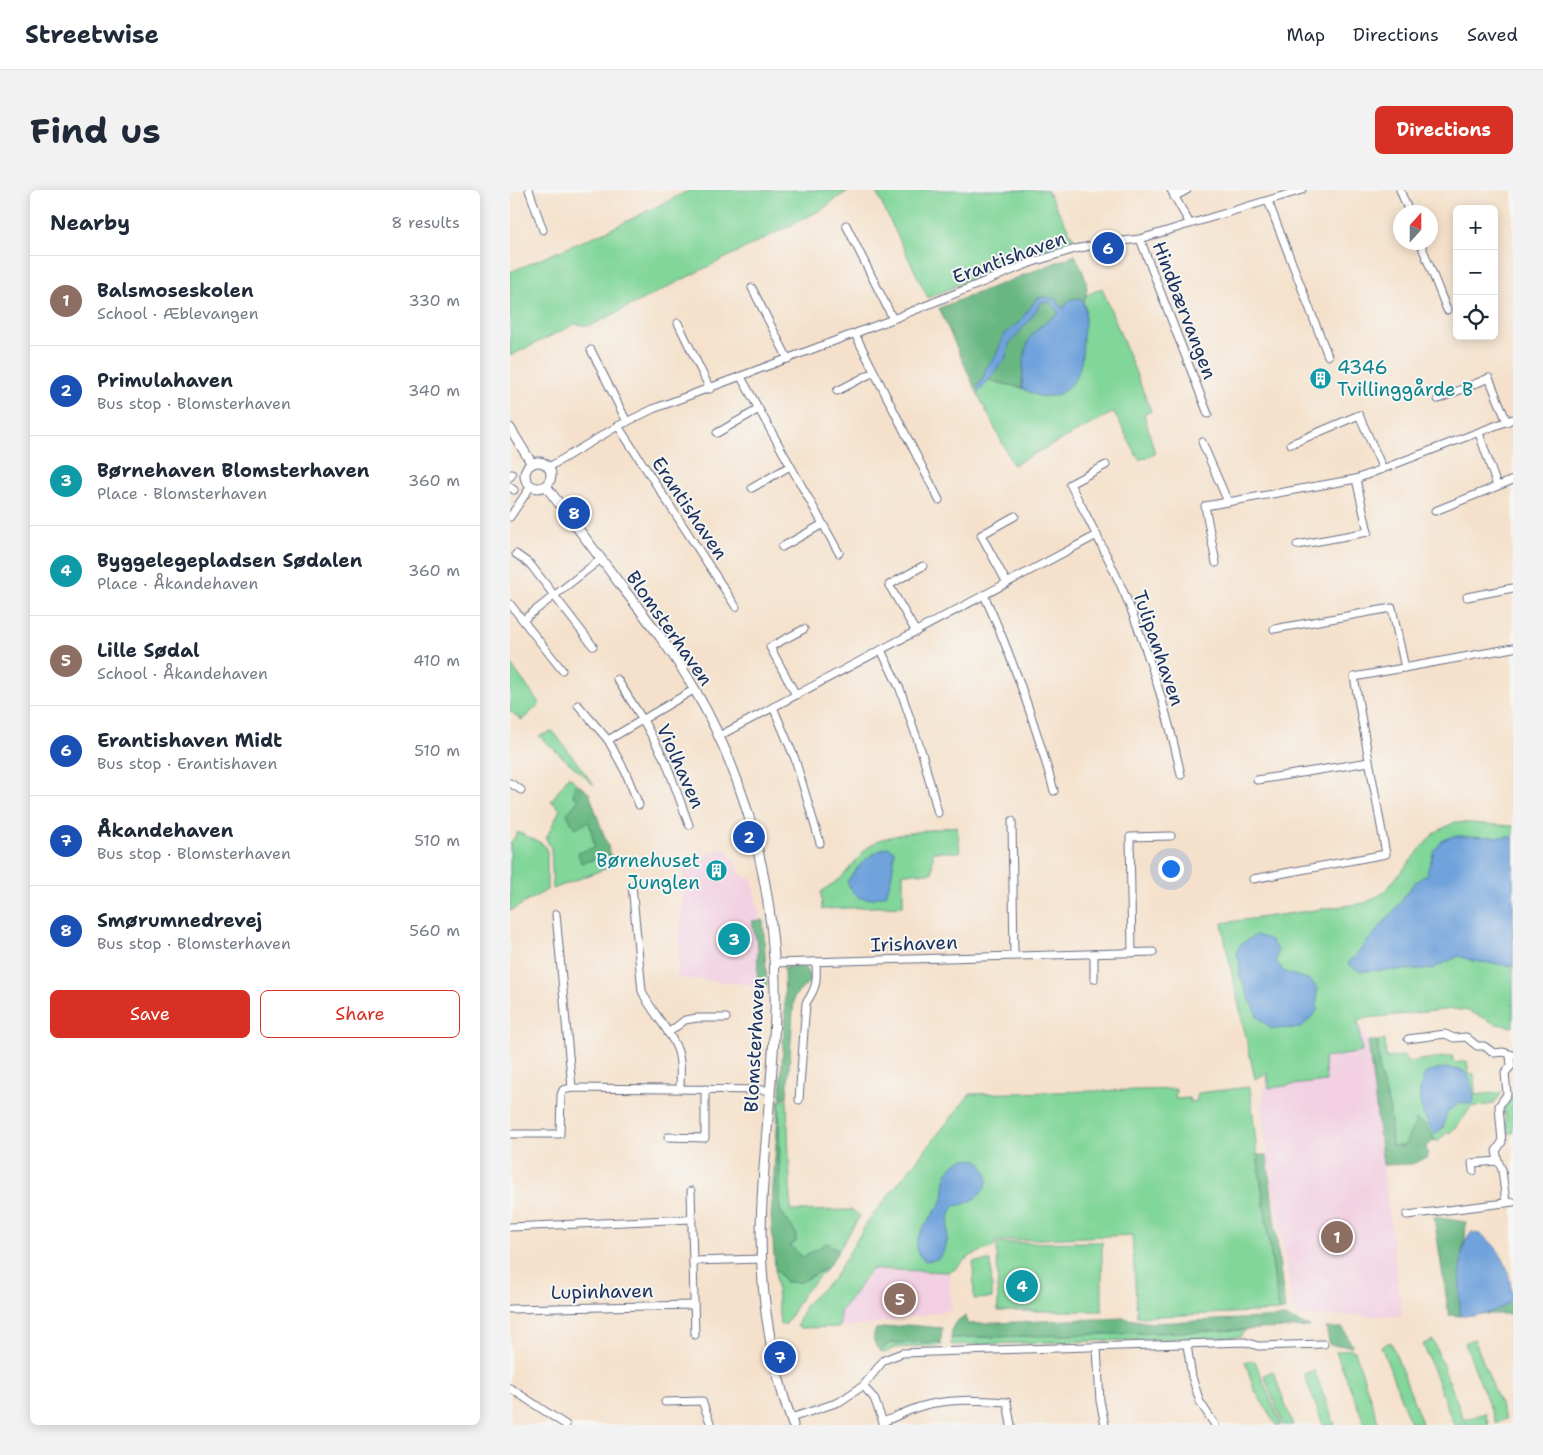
<!DOCTYPE html>
<html lang="en">
<head>
<meta charset="utf-8">
<style>
	body { margin:0; font-family:"Shantell Sans",sans-serif; background:#f2f2f3; color:#1f2937 }
	.controls { position:absolute; right:15px; top:15px; display:grid; overflow:hidden; border-radius:8px; box-shadow:0 2px 12px #0003 }
	.controls button { width:45px; height:45px; display:grid; place-items:center; padding:0; border:0; border-bottom:1px solid #e0e1e3; background:#fff; color:#1f2937; font:25px sans-serif }
	.compass { position:absolute; left:883px; top:15px; width:45px; height:45px; border-radius:50%; background:#fff; box-shadow:0 2px 12px #0003; rotate:21deg }
	.you { position:absolute; left:660px; top:678px; width:18px; height:18px; margin:-12px; border:4px solid #fff; border-radius:50%; background:#1a73e8; box-shadow:0 0 0 8px #1a73e833 }
	.badge { display:grid; place-items:center; width:32px; height:32px; border-radius:50%; background:#d93025; color:#fff; font-size:16px; font-weight:700 }
	.pin { position:absolute; translate:-50% -50%; border:2px solid #fff; box-shadow:0 1px 5px #0006 }
	.list { margin:0; padding:0; list-style:none }
	h2 { display:flex; justify-content:space-between; align-items:center; height:65px; margin:0; padding:0 20px; font-size:21px }
	h2 small { font-size:16px; font-weight:400; color:#747a83 }
	.list li { display:grid; grid-template-columns:32px 1fr auto; gap:15px; align-items:center; box-sizing:border-box; height:90px; padding:0 20px; border-top:1px solid #e0e1e3 }
	.list b { display:block; font-size:19px; white-space:nowrap }
	.list p { margin:0; font-size:16px; white-space:nowrap; color:#747a83 }
	.list em { font-size:16px; font-style:normal; color:#747a83 }
	.actions { display:flex; gap:10px; padding:15px 20px }
	.actions a { flex:1; padding:11px 0; border:1px solid #d93025; border-radius:8px; text-align:center; font-size:18px; color:#d93025 }
	.actions .main { background:#d93025; color:#fff }
	.icon { flex:none; width:28px; height:28px; fill:none; stroke:currentColor; stroke-width:2; stroke-linecap:round; stroke-linejoin:round }
	.map { position:relative; flex:none; width:1003px; height:1235px; overflow:hidden; border-radius:8px }
	header { display:flex; align-items:center; gap:30px; box-sizing:border-box; height:70px; padding:0 25px; background:#fff; border-bottom:1px solid #e0e1e3 }
	header strong { font-size:24px }
	nav { display:flex; gap:28px; margin-inline-start:auto; font-size:18px }
	.intro { display:flex; align-items:center; justify-content:space-between; box-sizing:border-box; height:120px; padding:0 30px }
	h1 { margin:0; font-size:35px }
	.button { padding:12px 22px; border-radius:8px; background:#d93025; color:#fff; font-size:18px; font-weight:700 }
	main { display:flex; gap:30px; padding:0 30px }
	aside { flex:1; background:#fff; border-radius:8px; box-shadow:0 2px 12px #0003 }
	.map>svg:first-child { display:block }
</style>
</head>
<body>
<header>
<strong>Streetwise</strong>
<nav><a>Map</a><a>Directions</a><a>Saved</a></nav>
</header>
<div class="intro"><h1>Find us</h1><a class="button">Directions</a></div>
<main>
<aside>
<h2>Nearby<small>8 results</small></h2>
<ul class="list">
<li><span class="badge" style="background:#8d6e63">1</span><div><b>Balsmoseskolen</b><p>School · Æblevangen</p></div><em>330 m</em></li>
<li><span class="badge" style="background:#1a4fb4">2</span><div><b>Primulahaven</b><p>Bus stop · Blomsterhaven</p></div><em>340 m</em></li>
<li><span class="badge" style="background:#0f9aa8">3</span><div><b>Børnehaven Blomsterhaven</b><p>Place · Blomsterhaven</p></div><em>360 m</em></li>
<li><span class="badge" style="background:#0f9aa8">4</span><div><b>Byggelegepladsen Sødalen</b><p>Place · Åkandehaven</p></div><em>360 m</em></li>
<li><span class="badge" style="background:#8d6e63">5</span><div><b>Lille Sødal</b><p>School · Åkandehaven</p></div><em>410 m</em></li>
<li><span class="badge" style="background:#1a4fb4">6</span><div><b>Erantishaven Midt</b><p>Bus stop · Erantishaven</p></div><em>510 m</em></li>
<li><span class="badge" style="background:#1a4fb4">7</span><div><b>Åkandehaven</b><p>Bus stop · Blomsterhaven</p></div><em>510 m</em></li>
<li><span class="badge" style="background:#1a4fb4">8</span><div><b>Smørumnedrevej</b><p>Bus stop · Blomsterhaven</p></div><em>560 m</em></li>
</ul>
<div class="actions"><a class="main">Save</a><a>Share</a></div>
</aside>
<div class="map">
<svg width="1003" height="1235" viewBox="0 0 1003 1235">
	<rect width="100%" height="100%" fill="#f6f6f2"/>
	<filter id="ink" filterUnits="userSpaceOnUse"><feTurbulence type="fractalNoise" baseFrequency=".02" numOctaves="2"/><feDisplacementMap in="SourceGraphic" scale="10" xChannelSelector="R" yChannelSelector="G"/><feConvolveMatrix kernelMatrix="1 2 1 2 8 2 1 2 1" color-interpolation-filters="sRGB"/></filter>
	<filter id="wash" filterUnits="userSpaceOnUse"><feTurbulence type="fractalNoise" baseFrequency=".0096" numOctaves="4" result="noise"/><feDisplacementMap in="SourceGraphic" scale="20" xChannelSelector="R" yChannelSelector="G"/><feGaussianBlur stdDeviation="1.12" result="paint"/><feColorMatrix in="noise" values="0 0 0 0 0 0 0 0 0 0 0 0 0 0 0 0 0 1.4 0 .05"/><feComposite in="paint" operator="in"/></filter>
	<g filter="url(#wash)">
		<rect width="100%" height="100%" fill="#f5e1cb"/>
		<!-- built -->
		<g fill="#f2cfe1">
			<polygon points="210,659 217,660 234,688 242,688 250,730 242,731 248,758 247,795 167,788 175,672"/>
			<polygon points="848,831 858,851 892,1126 791,1126 783,1119 751,920 757,882"/>
			<polygon points="362,1079 439,1082 442,1120 356,1135 330,1137 330,1122"/>
		</g>
		<!-- green -->
		<g fill="#81d699" stroke="#4e827c">
			<polygon points="180,0 340,0 330,6 311,20 80,136 65,134 0,166 0,82 99,40"/>
			<polygon points="365,0 537,0 566,53 514,66 418,108"/>
			<polygon points="592,98 641,221 634,224 645,264 629,270 604,222 503,275 464,196 478,190 512,198 530,206 576,120 573,111 577,105"/>
			<polygon points="0,473 30,514 12,530 0,521"/>
			<polygon points="43,541 84,595 29,546"/>
			<polygon points="59,586 67,594 64,597 79,631 85,657 71,673 101,665 105,675 43,699 41,658 36,649 50,619 41,611"/>
			<polygon points="945,632 1003,636 1003,837 986,834 959,821 943,819 857,828 848,831 852,862 814,868 816,891 759,898 757,883 745,889 716,756 712,733 855,713 873,703 924,643"/>
			<polygon points="447,636 450,662 423,662 422,683 393,683 393,716 312,719 311,702 331,688 357,658 369,650 392,644"/>
			<polygon points="8,642 31,653 37,658 37,700 0,721 0,654"/>
			<polygon points="875,849 876,868 894,866 896,872 942,866 944,873 957,871 959,884 964,884 965,905 992,902 984,914 961,917 952,930 941,942 936,943 928,952 925,950 915,934 894,956 882,956 880,920 869,879 868,851"/>
			<path d="M 740,897 L 748,973 L 769,1121 L 627,1127 L 622,1045 L 486,1051 L 484,1057 C 474,1061 464,1063 456,1069 C 449,1074 448,1079 439,1082 L 362,1079 L 330,1122 L 330,1137 L 290,1138 L 287,1136 L 296,1114 L 324,1088 L 358,1031 L 460,904 L 666,899 L 665,909 L 679,908 L 680,912 L 687,911 L 687,903 Z"/>
			<polygon points="1003,903 1003,943 997,943 994,916"/>
			<polygon points="269,910 277,910 281,1021 342,1020 350,1026 329,1060 317,1053 293,1067 280,1056 286,1043 270,1020"/>
			<polygon points="592,1052 592,1121 488,1121 487,1053"/>
			<polygon points="481,1071 482,1108 464,1109 463,1072"/>
			<polygon points="318,1077 293,1104 276,1134 270,1135 265,1078 276,1092 291,1092"/>
			<polygon points="735,1140 730,1147 441,1155 441,1148"/>
			<polygon points="964,1149 996,1229 986,1233 955,1153"/>
			<polygon points="923,1150 954,1230 975,1223 979,1235 944,1235 913,1154"/>
			<polygon points="431,1152 432,1155 384,1158 375,1163 370,1161 380,1153"/>
			<polygon points="881,1152 912,1233 901,1235 871,1156"/>
			<polygon points="840,1159 845,1161 869,1235 855,1235 826,1162"/>
			<polygon points="735,1171 745,1171 771,1235 766,1235 744,1199"/>
			<polygon points="804,1180 825,1235 813,1235 794,1184"/>
			<polygon points="763,1181 783,1235 773,1235 754,1185"/>
		</g>
		<!-- forest -->
		<g fill="#68b781" stroke="#427370">
			<path d="M 565,65 C 571,79 583,96 573,111 L 568,108 L 560,110 L 549,123 L 528,138 L 513,176 L 512,198 L 478,190 L 464,196 L 429,118 Z"/>
			<polygon points="67,594 79,603 101,665 71,673 68,663 85,657 79,632 64,638 57,624 69,609 63,606 64,597"/>
			<polygon points="253,730 257,796 247,795 248,758 242,731"/>
			<polygon points="274,777 295,777 301,790 284,807 277,908 270,907 275,822"/>
			<polygon points="858,851 868,851 869,879 880,920 882,956 894,956 906,930 915,934 925,950 916,956 918,967 902,974 873,975"/>
			<polygon points="269,910 270,1020 286,1043 286,1052 280,1056 293,1067 317,1053 329,1060 318,1077 291,1092 276,1092 265,1078 261,1027"/>
			<polygon points="747,965 757,965 775,1120 769,1121"/>
			<polygon points="924,1027 956,1032 955,1049 952,1060 950,1126 939,1125"/>
			<polygon points="1003,1108 1003,1124 976,1124 989,1118"/>
			<path d="M 456,1126 L 457,1134 L 613,1128 L 641,1133 L 775,1127 L 800,1137 L 681,1142 L 441,1148 C 442,1135 444,1131 456,1126 Z"/>
			<path d="M 397,1135 L 432,1138 L 431,1152 L 380,1153 L 370,1161 C 364,1154 361,1148 366,1139 Z"/>
			<polygon points="816,1138 833,1138 842,1156 820,1155"/>
		</g>
		<!-- water -->
		<g fill="#6fa2db" stroke="#45689c">
			<path d="M 536,107 L 545,109 L 553,119 L 560,110 L 568,108 C 580,116 574,135 573,147 C 572,169 572,189 552,202 C 546,206 537,207 530,206 C 524,205 518,201 512,198 C 513,183 513,164 519,150 C 525,138 539,131 549,123 L 540,112 L 532,112 L 518,132 L 500,153 L 495,169 L 469,202 L 467,197 L 474,187 L 475,180 L 486,165 L 494,145 L 510,131 L 527,108 Z"/>
			<polygon points="943,646 1003,647 1003,776 963,771 949,766 922,779 849,781 838,774 888,716 904,693 916,685 924,661 933,650"/>
			<path d="M 378,657 L 384,661 C 384,677 381,690 376,705 C 354,711 347,712 337,692 C 349,675 358,664 378,657 Z"/>
			<polygon points="746,745 761,750 768,761 766,771 774,782 800,790 807,798 807,821 791,838 762,839 747,827 744,817 738,807 730,785 730,771 726,763 731,754"/>
			<path d="M 938,878 C 943,879 946,879 951,880 C 961,882 964,905 964,913 L 958,914 L 951,912 L 937,922 L 933,938 L 924,944 C 912,922 904,909 915,884 L 926,879 Z"/>
			<path d="M 454,969 L 468,970 C 490,992 469,1013 444,1016 C 436,1025 440,1046 435,1059 C 433,1062 430,1066 428,1069 L 416,1071 C 390,1056 424,1027 432,1011 C 434,1007 433,1004 434,1000 C 434,985 440,974 454,969 Z"/>
			<path d="M 961,1042 C 978,1043 993,1065 998,1081 C 1000,1090 1001,1099 1003,1108 C 989,1124 969,1125 950,1126 C 950,1103 947,1058 961,1042 Z"/>
		</g>
	</g>
	<g filter="url(#ink)">
		<g fill="none" stroke-linecap="round" stroke-linejoin="round">
			<defs>
				<g id="minor">
					<polyline points="19,0 33,40"/>
					<polyline points="661,0 680,34"/>
					<polyline points="890,0 899,22"/>
					<polyline points="664,7 677,0"/>
					<polyline points="758,11 818,166"/>
					<polyline points="336,35 383,129"/>
					<polyline points="630,49 698,224"/>
					<polyline points="910,52 937,120"/>
					<polyline points="242,98 278,169"/>
					<polyline points="168,133 200,199"/>
					<polyline points="345,144 429,310"/>
					<polyline points="81,160 117,232"/>
					<polyline points="231,187 329,363"/>
					<polyline points="327,201 364,182"/>
					<polyline points="928,209 979,188 997,232"/>
					<polyline points="108,236 226,417"/>
					<polyline points="207,243 249,219"/>
					<polyline points="969,243 987,296"/>
					<polyline points="692,252 718,312"/>
					<polyline points="781,254 849,225 873,279"/>
					<path d="M 596,275 L 560,294 C 581,334 603,375 620,417 C 641,471 659,528 671,585"/>
					<polyline points="39,277 108,236 143,219 383,129 520,73 565,59 595,53 630,49 792,0"/>
					<polyline points="0,287 2,284"/>
					<polyline points="0,297 4,300"/>
					<polyline points="242,298 280,276"/>
					<polyline points="925,321 1003,290"/>
					<polyline points="0,327 21,296"/>
					<polyline points="787,355 858,342 846,289"/>
					<polyline points="272,357 313,334"/>
					<polyline points="6,364 20,374 83,456"/>
					<polyline points="706,373 695,316 846,289 1003,229"/>
					<polyline points="497,393 471,345 505,326"/>
					<path d="M 474,405 C 504,470 525,533 544,601"/>
					<polyline points="957,407 1003,398"/>
					<polyline points="0,414 52,480"/>
					<polyline points="13,430 91,369"/>
					<polyline points="764,439 882,418 895,478"/>
					<polyline points="406,442 379,395 413,376"/>
					<polyline points="371,460 390,499 412,563 428,623"/>
					<polyline points="107,489 133,530 156,572 179,635"/>
					<polyline points="286,505 260,457 294,439"/>
					<polyline points="68,515 98,550 115,581 129,615"/>
					<polyline points="263,517 285,569 310,653"/>
					<polyline points="209,546 587,345"/>
					<polyline points="98,550 185,499"/>
					<polyline points="747,590 859,572"/>
					<polyline points="0,593 11,600"/>
					<polyline points="502,631 504,766"/>
					<polyline points="743,689 876,664 844,487 1003,458"/>
					<path d="M 122,695 L 132,801 C 141,822 159,838 167,859 C 172,871 170,886 170,899"/>
					<polyline points="46,724 62,898"/>
					<polyline points="622,763 620,647 661,646"/>
					<polyline points="584,764 584,789"/>
					<polyline points="264,773 643,762"/>
					<polyline points="158,843 175,830 187,828 216,828"/>
					<polyline points="898,849 935,844 944,848 956,847 967,856 974,856 984,863 993,862 1003,865"/>
					<path d="M 289,910 L 296,813 C 307,797 307,791 306,772"/>
					<polyline points="0,944 50,944 51,905 53,900 62,898 259,900"/>
					<polyline points="158,947 195,948 195,899"/>
					<polyline points="963,981 962,973 988,971"/>
					<polyline points="181,1001 185,1145"/>
					<polyline points="996,1013 992,980 988,971 986,961 992,952 989,916 997,904 995,883 1001,876 1000,865"/>
					<polyline points="897,1025 1003,1012"/>
					<polyline points="0,1037 182,1029"/>
					<polyline points="183,1071 252,1069"/>
					<polyline points="0,1119 184,1115"/>
					<polyline points="677,1155 682,1187 690,1212 705,1235"/>
					<polyline points="587,1158 590,1211 595,1235"/>
					<polyline points="353,1196 364,1208 374,1235"/>
					<polyline points="0,1198 56,1235"/>
					<polyline points="155,1212 192,1211 201,1235"/>
					<polyline points="281,1228 329,1212 353,1196 374,1170 392,1163 735,1152 748,1156 814,1154"/>
					<path d="M 373,1232 C 385,1227 397,1221 409,1217 C 437,1208 468,1210 497,1212 L 501,1235"/>
				</g>
				<g id="tertiary">
					<polyline points="0,238 22,274"/>
					<circle cx="28" cy="285" r="13"/>
					<path d="M 36,296 C 61,330 87,363 112,397 C 138,430 164,463 185,500 C 241,597 268,713 265,825 C 263,887 255,949 252,1011 C 248,1085 257,1165 283,1235"/>
				</g>
			</defs>
			<!-- minor casing -->
			<use href="#minor" stroke="#676d84" stroke-width="9"/>
			<!-- tertiary casing -->
			<use href="#tertiary" stroke="#676d84" stroke-width="11"/>
			<!-- minor -->
			<use href="#minor" stroke="#fff" stroke-width="7"/>
			<!-- tertiary -->
			<use href="#tertiary" stroke="#fff" stroke-width="9"/>
		</g>
	</g>
	<!-- icons -->
	<defs>
		<symbol id="building-disc" viewBox="-11 -11 22 22"><circle r="9.5" fill="#0f9aa8" stroke="#f6f6f2"/><path d="M-4-6H4V6H1V3H-1V6H-4ZM-2.5-4.3h1.7v1.8h-1.7ZM.8-4.3h1.7v1.8H.8ZM-2.5-1h1.7V.8h-1.7ZM.8-1h1.7V.8H.8Z" fill="#fff"/></symbol>
	</defs>
	<g fill-rule="evenodd">
		<use href="#building-disc" x="798" y="176" width="25" height="25"/>
		<use href="#building-disc" x="194" y="668" width="25" height="25"/>
	</g>
	<g text-anchor="middle" stroke-width="4" stroke-linejoin="round" paint-order="stroke">
		<!-- street labels -->
		<g font-size="19" fill="#1b2f5e" stroke="#f6f6f2">
			<text transform="translate(499 67) rotate(-20)" y="7">Erantishaven</text>
			<text transform="translate(675 120) rotate(69)" y="7">Hindbærvangen</text>
			<text transform="translate(180 318) rotate(56)" y="7">Erantishaven</text>
			<text transform="translate(160 438) rotate(55)" y="7">Blomsterhaven</text>
			<text transform="translate(649 458) rotate(71)" y="7">Tulipanhaven</text>
			<text transform="translate(171 576) rotate(66)" y="7">Violhaven</text>
			<text transform="translate(404 753) rotate(-2)" y="7">Irishaven</text>
			<text transform="translate(244 855) rotate(-87)" y="7">Blomsterhaven</text>
			<text transform="translate(92 1101) rotate(-1)" y="7">Lupinhaven</text>
		</g>
		<!-- culture labels -->
		<g font-size="19" fill="#0d838f" stroke="#f6f6f2" text-anchor="start">
			<text x="827" y="184">4346<tspan x="827" dy="22">Tvillinggårde B</tspan></text>
			<text x="190" y="677" text-anchor="end">Børnehuset<tspan x="190" dy="22">Junglen</tspan></text>
		</g>
	</g>
</svg>
<div class="controls">
<button>+</button>
<button>−</button>
<button><svg class="icon" aria-label="locate" viewBox="0 0 24 24"><circle cx="12" cy="12" r="6"/><path d="M12 2v4M12 18v4M2 12h4M18 12h4"/></svg></button>
</div>
<svg class="compass" viewBox="-18 -18 36 36"><path d="M0-13l5 13h-10z" fill="#e53935"/><path d="M0 13l5-13h-10z" fill="#747a83"/></svg>
<div class="you"></div>
<div class="pin badge" style="left:827px;top:1047px;background:#8d6e63">1</div>
<div class="pin badge" style="left:239px;top:647px;background:#1a4fb4">2</div>
<div class="pin badge" style="left:224px;top:749px;background:#0f9aa8">3</div>
<div class="pin badge" style="left:512px;top:1096px;background:#0f9aa8">4</div>
<div class="pin badge" style="left:390px;top:1109px;background:#8d6e63">5</div>
<div class="pin badge" style="left:598px;top:58px;background:#1a4fb4">6</div>
<div class="pin badge" style="left:270px;top:1167px;background:#1a4fb4">7</div>
<div class="pin badge" style="left:64px;top:323px;background:#1a4fb4">8</div>
</div>
</main>
</body>
</html>
